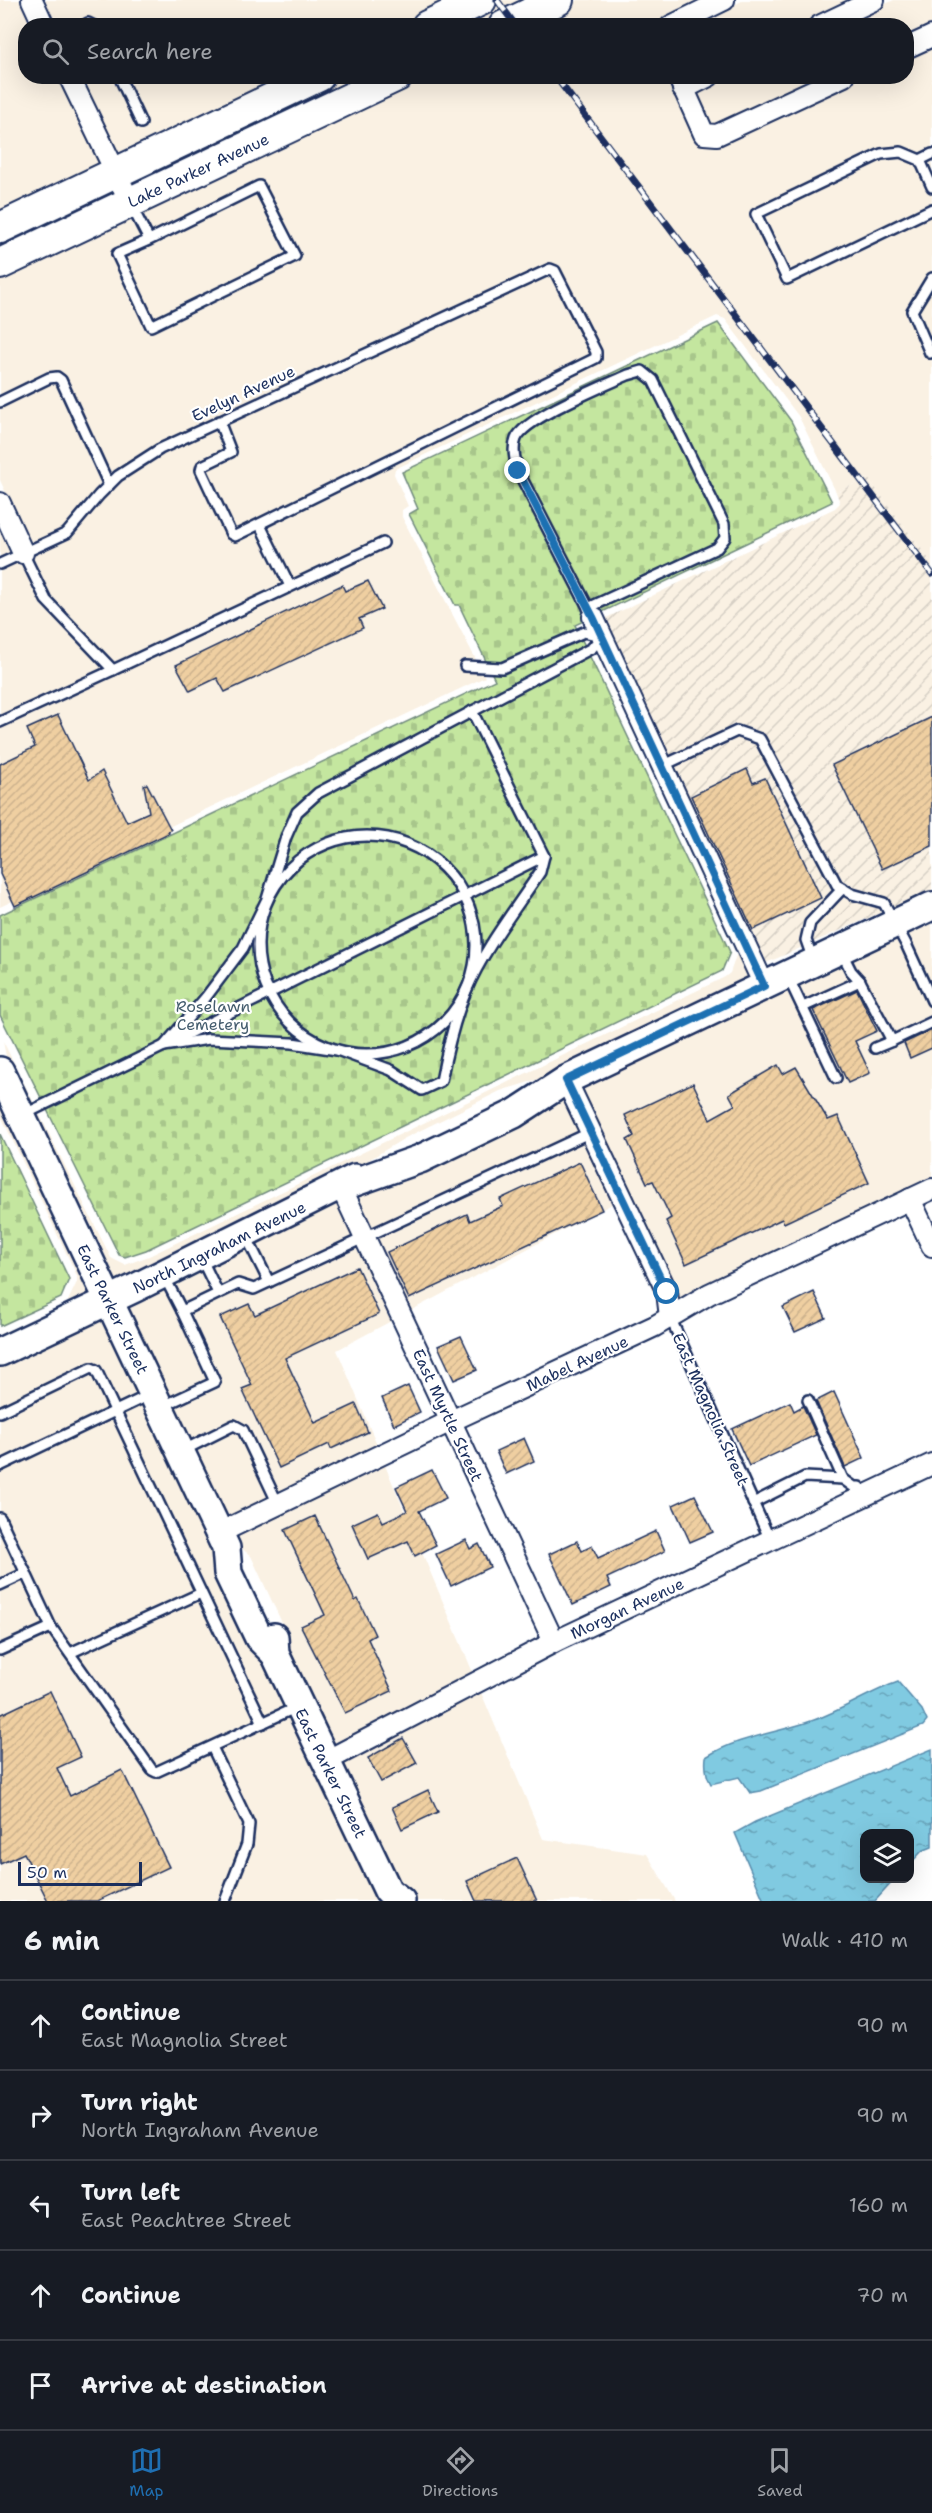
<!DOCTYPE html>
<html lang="en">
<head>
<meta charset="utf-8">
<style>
	body { margin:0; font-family:"Shantell Sans",sans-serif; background:#242831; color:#f1f3f6 }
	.controls { position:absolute; right:18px; bottom:18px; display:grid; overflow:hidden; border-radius:12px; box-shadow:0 6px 24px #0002 }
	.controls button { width:54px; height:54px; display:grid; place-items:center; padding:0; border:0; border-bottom:2px solid #363941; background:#171b24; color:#f1f3f6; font:30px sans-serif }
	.scale { position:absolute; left:18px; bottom:15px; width:124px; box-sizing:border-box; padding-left:6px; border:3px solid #1b2f5e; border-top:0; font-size:16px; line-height:21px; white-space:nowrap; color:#1b2f5e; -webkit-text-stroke:4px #fff; paint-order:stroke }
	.stop { position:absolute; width:18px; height:18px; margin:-14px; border:4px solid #1f6fb2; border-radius:50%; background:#fff }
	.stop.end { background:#1f6fb2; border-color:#fff; box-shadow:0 2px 6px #0008 }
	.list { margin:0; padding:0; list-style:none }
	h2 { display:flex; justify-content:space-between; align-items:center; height:78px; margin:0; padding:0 24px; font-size:26px }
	h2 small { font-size:20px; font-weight:400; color:#9ea1a6 }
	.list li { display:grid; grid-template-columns:39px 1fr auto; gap:18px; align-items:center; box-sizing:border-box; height:90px; padding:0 24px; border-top:2px solid #363941 }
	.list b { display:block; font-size:22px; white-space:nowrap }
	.list p { margin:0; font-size:20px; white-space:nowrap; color:#9ea1a6 }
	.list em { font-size:20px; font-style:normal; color:#9ea1a6 }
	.icon { flex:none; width:33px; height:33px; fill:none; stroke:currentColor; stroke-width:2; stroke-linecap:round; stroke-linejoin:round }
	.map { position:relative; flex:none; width:932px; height:1901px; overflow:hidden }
	.search { position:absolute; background:#171b24; box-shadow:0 6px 24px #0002; left:18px; right:18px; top:18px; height:66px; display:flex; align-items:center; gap:15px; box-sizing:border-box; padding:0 21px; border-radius:24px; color:#9ea1a6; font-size:22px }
	.sheet { height:528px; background:#171b24 }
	nav { display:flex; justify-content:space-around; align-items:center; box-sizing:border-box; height:84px; border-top:2px solid #363941; background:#171b24; font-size:16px; color:#9ea1a6 }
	nav a { display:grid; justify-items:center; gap:3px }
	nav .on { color:#1f6fb2 }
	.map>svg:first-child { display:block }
</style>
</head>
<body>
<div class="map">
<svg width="932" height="1901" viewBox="0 0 932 1901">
	<defs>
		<pattern id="industrial-furrows" width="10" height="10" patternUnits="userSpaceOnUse" patternTransform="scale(1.5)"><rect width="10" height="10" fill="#faf1e3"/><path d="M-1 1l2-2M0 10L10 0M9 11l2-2" fill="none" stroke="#d6cfc5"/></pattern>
		<pattern id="cemetery-stones" width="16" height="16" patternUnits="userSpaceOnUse" patternTransform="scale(1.5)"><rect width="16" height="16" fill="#c4e69f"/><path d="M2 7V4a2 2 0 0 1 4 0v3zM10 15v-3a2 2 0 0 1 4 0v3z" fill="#a8c68b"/></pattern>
		<pattern id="water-ripples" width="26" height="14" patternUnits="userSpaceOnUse" patternTransform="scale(1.5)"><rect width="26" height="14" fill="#80cae1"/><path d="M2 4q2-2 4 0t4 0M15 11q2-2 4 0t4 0" fill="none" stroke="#68a4ba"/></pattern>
		<pattern id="building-hatch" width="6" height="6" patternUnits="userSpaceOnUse" patternTransform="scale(1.5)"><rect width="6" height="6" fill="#efcfa1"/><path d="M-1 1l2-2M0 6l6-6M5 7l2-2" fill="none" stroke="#ccb28d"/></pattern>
	</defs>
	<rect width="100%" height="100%" fill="#fff"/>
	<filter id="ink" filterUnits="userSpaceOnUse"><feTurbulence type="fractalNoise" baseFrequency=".0167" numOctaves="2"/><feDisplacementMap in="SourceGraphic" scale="12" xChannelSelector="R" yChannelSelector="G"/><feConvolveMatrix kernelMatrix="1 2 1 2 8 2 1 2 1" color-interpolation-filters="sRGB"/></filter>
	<g filter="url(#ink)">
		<!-- built -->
		<g fill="#faf1e3">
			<polygon points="0,0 21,0 34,25 26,26 26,76 59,77 103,169 0,218"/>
			<polygon points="43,0 461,0 407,26 55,25"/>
			<polygon points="501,0 538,0 484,25 447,26"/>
			<polygon points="578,0 704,0 667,18 661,25 524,26"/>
			<polygon points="744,0 853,0 799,25 691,26"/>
			<polygon points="894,0 932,0 932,26 907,38 906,26 839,26"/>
			<polygon points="932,45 932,563 868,478 836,492 799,417 725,319 717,316 395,469 394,474 408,506 402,510 402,517 485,677 0,907 0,526 18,565 35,557 0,480 0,273 416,77 668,77 696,138 720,143 864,77 906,76 907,57"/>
			<polygon points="80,77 299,77 121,161"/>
			<polygon points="339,77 377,77 135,191 128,176"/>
			<polygon points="729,77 823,77 716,127 711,126 695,92"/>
			<polygon points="932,916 932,1179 706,1286 680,1302 578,1083"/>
			<polygon points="737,953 752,982 562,1072 500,1091 405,1138 337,1179 114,1289 7,1062 3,1041 111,1258 125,1265 149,1256 725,977 730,973"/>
			<polygon points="562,1093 614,1203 410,1311 354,1191"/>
			<polygon points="0,1094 97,1297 0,1342 0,1334 67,1303 77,1282 77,1276 0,1114"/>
			<polygon points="336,1199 393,1320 337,1350 378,1447 224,1521 122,1304"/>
			<polygon points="104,1312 378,1896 378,1901 0,1901 0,1361"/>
			<polygon points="384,1463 474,1675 331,1749 284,1649 282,1623 251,1556 235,1543 231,1537"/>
			<polygon points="480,1690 543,1839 647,1854 675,1901 414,1901 398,1887 338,1764"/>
		</g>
		<!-- industrial -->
		<polygon fill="url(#industrial-furrows)" points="868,478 932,563 932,890 764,964 604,619 835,508 840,503 836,492"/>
		<!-- cemetery -->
		<g fill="url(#cemetery-stones)" stroke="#708a7e" stroke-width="1.5">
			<polygon points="718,323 791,421 832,502 575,625 730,952 722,971 146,1250 125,1257 119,1255 0,1015 0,915 495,680 459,605 455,605 409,514 418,509 402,472"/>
			<polygon points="0,1134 69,1279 61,1298 0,1326"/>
		</g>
		<!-- water -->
		<g fill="url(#water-ripples)" stroke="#588cad" stroke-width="1.5">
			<path d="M 898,1682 L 922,1710 L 927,1721 L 923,1726 L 761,1791 L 750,1793 L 739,1777 L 711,1784 C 706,1776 705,1766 706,1757 C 739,1736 779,1733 814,1720 C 843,1710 869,1692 898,1682 Z"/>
			<polygon points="932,1749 932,1847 922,1851 910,1864 910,1834 864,1834 864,1878 895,1879 875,1901 764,1901 735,1833 755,1822"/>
		</g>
		<!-- building -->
		<g fill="url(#building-hatch)" stroke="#1b2f5e" stroke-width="1.5">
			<polygon points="368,581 382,609 359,619 363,628 225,692 217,678 190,691 176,665 342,585 345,591"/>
			<polygon points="58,715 89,780 102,771 127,822 149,812 144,785 147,784 171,830 168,831 169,833 15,906 0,874 0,764 35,747 27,729"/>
			<polygon points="932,717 932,846 882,869 832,765"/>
			<polygon points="747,769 753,783 765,778 821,898 753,930 691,796"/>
			<polygon points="857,990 877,1031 855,1041 870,1073 848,1083 813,1010"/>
			<polygon points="932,1030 932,1048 910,1058 904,1043"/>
			<polygon points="778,1065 783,1074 796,1067 828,1120 838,1116 869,1183 784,1223 782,1219 686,1264 666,1221 671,1218 653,1181 647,1183 627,1140 634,1136 625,1115 693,1083 710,1119 735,1105 729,1094"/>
			<polygon points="580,1162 602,1210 409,1299 387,1252 467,1214 470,1221 503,1206 500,1199"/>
			<polygon points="357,1267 379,1314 285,1358 315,1423 356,1404 368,1432 331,1449 329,1444 279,1468 242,1389 252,1385 220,1317 249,1304 255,1315"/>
			<polygon points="814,1292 826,1318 795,1332 783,1307"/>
			<polygon points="461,1336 477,1370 454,1380 438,1346"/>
			<polygon points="408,1386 420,1412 394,1425 382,1398"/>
			<polygon points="834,1392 864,1458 845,1467 816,1401"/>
			<polygon points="790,1402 794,1411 803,1406 816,1435 749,1466 732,1429"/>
			<polygon points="524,1438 534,1461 506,1474 496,1451"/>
			<polygon points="432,1470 446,1498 419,1511 436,1545 415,1556 408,1541 368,1559 352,1524 378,1512 383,1522 407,1511 396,1487"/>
			<polygon points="695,1495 713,1532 690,1542 673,1505"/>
			<polygon points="315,1516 355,1601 358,1599 375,1635 368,1639 392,1691 345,1713 301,1626 325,1615 285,1530"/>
			<polygon points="656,1531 665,1551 607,1578 611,1587 573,1605 549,1554 577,1541 582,1551 592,1546 598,1558"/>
			<polygon points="466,1540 470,1549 479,1544 490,1567 451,1586 436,1554"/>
			<polygon points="50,1691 81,1757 57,1768 70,1796 122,1770 169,1867 97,1901 48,1901 24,1853 0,1864 0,1715"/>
			<polygon points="403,1738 417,1763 381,1782 368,1758"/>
			<polygon points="428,1790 438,1812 402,1829 392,1807"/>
			<polygon points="517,1858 537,1901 476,1901 467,1881"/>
		</g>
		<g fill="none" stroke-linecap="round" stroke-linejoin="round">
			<defs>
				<g id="lane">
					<polyline points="83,26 88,23 94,26"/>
					<polyline points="119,76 141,123"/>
					<polyline points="920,160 932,154"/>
					<polyline points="932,187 920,160 901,152 881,154 756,214 787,279 932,209"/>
					<polyline points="131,205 149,240 117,254 151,326 295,256 259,186 149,240"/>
					<polyline points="930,353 912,311 932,278"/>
					<polyline points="0,402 49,378 57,377 61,380 109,485"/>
					<polyline points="260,525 290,586"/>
					<polyline points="23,553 46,600 113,670 383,543"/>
					<polyline points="0,564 67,533 99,495 118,476 160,449 550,269 555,271 596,352 596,358 235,536 231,534 201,470 202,466 231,452 219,421"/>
					<path d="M 588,608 L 717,548 L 725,538 L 724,524 L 653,380 L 642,371 L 628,375 C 604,386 524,418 516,439 C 512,449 515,460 518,471 L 593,617"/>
					<polyline points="0,722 113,670"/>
					<polyline points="662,766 737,731 760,739 837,885 852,894 884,903 906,944 932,1001"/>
					<circle cx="367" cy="945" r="109"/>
					<polyline points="842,953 851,971 860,981"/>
					<polyline points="813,960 806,940 810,923 843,888"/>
					<polyline points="788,977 836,1078"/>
					<polyline points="803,1007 860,981 892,1041 932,1022"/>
					<polyline points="171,1042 544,856"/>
					<path d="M 164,1046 L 209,1039 L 292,1043 L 337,1050 L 391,1070 L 422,1090 L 441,1081 C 447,1050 454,1020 466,991 C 484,949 514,911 540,872 L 544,856 L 472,711"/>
					<polyline points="875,1048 892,1041"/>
					<polyline points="23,1115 164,1046 206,997 243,948 267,899 286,837 297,812 318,793 592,648 602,636 584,632 502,668 465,666"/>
					<polyline points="246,1236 269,1282"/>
					<polyline points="201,1258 218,1293"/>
					<polyline points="164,1276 182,1311"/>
					<polyline points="670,1317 770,1540"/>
					<polyline points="808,1400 843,1479"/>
					<polyline points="161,1407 215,1382 182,1311 238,1284 254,1289 591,1132"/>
					<polyline points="0,1412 91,1368 96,1370 263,1723"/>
					<polyline points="182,1451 234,1425 243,1430 278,1504"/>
					<polyline points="0,1466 149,1395"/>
					<polyline points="753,1503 805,1477 843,1479 854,1487 859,1487 863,1497"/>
					<polyline points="0,1518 51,1627 152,1770 156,1772 297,1707"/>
					<polyline points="0,1585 26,1573"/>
					<polyline points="0,1650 51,1627"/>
					<polyline points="70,1653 201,1593"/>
					<polyline points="212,1747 249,1824 247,1844 225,1901"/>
				</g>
				<g id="street">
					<polyline points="32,0 44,26"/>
					<polyline points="671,26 724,0"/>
					<polyline points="819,26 874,0"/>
					<polyline points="906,48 932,36"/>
					<polyline points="69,76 130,202"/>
					<polyline points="678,76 704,134 717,135 844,76"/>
					<polyline points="683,89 709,76"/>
					<polyline points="0,503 23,553"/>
					<polyline points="593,617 764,985"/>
					<polyline points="566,1080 667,1292 670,1317"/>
					<polyline points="341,1187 554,1642"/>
					<polyline points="910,1199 932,1246"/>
					<polyline points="219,1533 451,1421 655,1326 709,1294 932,1189"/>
					<polyline points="326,1761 554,1642 932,1464"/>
				</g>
				<g id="secondary">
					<polyline points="0,1071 219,1533 226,1548 228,1573 259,1638 275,1654"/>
					<polyline points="341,1187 420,1159 514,1114 566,1080 932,906"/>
					<polyline points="0,1352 135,1288 355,1178"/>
					<polyline points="274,1637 275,1654 388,1891 401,1901"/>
				</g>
				<g id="primary">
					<polyline points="427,26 481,0"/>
					<polyline points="504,26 558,0"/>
					<polyline points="0,228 319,76"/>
					<polyline points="0,264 397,76"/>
				</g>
			</defs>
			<!-- lane casing -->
			<use href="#lane" stroke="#1b2f5e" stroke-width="14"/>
			<!-- street casing -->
			<use href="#street" stroke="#1b2f5e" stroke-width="24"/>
			<!-- secondary casing -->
			<use href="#secondary" stroke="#1b2f5e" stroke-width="32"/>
			<!-- primary casing -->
			<use href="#primary" stroke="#1b2f5e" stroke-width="34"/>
			<!-- lane -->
			<use href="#lane" stroke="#fff" stroke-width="9"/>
			<!-- street -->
			<use href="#street" stroke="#fff" stroke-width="20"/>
			<!-- secondary -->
			<use href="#secondary" stroke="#fff" stroke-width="27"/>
			<!-- primary -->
			<use href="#primary" stroke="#fff" stroke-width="30"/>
			<defs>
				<g id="rail">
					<polyline points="497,0 516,26"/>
					<polyline points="555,76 932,574"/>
				</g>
			</defs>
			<!-- rail casing -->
			<use href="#rail" stroke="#1b2f5e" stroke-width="7"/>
			<!-- rail -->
			<use href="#rail" stroke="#fff" stroke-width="4.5" stroke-dasharray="14" stroke-linecap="butt"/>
		</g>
	</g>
	<g fill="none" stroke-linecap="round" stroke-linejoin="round" filter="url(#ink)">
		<!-- route -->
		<polyline stroke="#1f6fb2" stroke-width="8" points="518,471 593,617 764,986 566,1080 667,1292"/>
	</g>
	<g text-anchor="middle" stroke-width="4.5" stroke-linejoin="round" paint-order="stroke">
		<!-- street labels -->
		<g font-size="16" fill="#1b2f5e" stroke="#fff">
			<text transform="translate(198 170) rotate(-25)" y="6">Lake Parker Avenue</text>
			<text transform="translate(243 393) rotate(-25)" y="6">Evelyn Avenue</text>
			<text transform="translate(219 1247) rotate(-26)" y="6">North Ingraham Avenue</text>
			<text transform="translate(113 1309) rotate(64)" y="6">East Parker Street</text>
			<text transform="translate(577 1363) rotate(-25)" y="6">Mabel Avenue</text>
			<text transform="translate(711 1409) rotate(66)" y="6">East Magnolia Street</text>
			<text transform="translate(448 1415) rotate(65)" y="6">East Myrtle Street</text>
			<text transform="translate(627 1608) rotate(-25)" y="6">Morgan Avenue</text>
			<text transform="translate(331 1773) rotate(64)" y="6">East Parker Street</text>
		</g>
		<!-- park labels -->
		<g font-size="16" fill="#455d6e" stroke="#fff">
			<text x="213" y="1012">Roselawn<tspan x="213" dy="18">Cemetery</tspan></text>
		</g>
	</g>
</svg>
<div class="controls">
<button><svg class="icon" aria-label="layers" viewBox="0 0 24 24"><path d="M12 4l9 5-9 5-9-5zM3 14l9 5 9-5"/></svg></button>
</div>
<div class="scale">50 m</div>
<div class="stop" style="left:667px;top:1292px"></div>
<div class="stop end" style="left:518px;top:471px"></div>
<div class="search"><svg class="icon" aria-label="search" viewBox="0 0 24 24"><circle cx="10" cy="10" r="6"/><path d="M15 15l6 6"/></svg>Search here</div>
</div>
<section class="sheet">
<h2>6 min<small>Walk · 410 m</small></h2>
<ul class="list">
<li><svg class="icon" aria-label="ahead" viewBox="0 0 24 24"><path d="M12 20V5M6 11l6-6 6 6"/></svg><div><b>Continue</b><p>East Magnolia Street</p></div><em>90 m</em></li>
<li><svg class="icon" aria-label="right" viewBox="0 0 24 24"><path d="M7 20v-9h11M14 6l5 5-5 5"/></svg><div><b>Turn right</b><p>North Ingraham Avenue</p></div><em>90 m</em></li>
<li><svg class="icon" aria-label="left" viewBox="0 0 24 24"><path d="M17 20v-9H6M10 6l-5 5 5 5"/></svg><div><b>Turn left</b><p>East Peachtree Street</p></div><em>160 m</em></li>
<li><svg class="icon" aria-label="ahead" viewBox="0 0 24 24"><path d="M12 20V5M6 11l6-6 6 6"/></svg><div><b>Continue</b></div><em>70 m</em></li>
<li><svg class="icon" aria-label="arrive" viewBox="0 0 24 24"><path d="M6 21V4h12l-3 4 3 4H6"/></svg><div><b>Arrive at destination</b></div></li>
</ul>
</section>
<nav>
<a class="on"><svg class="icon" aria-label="map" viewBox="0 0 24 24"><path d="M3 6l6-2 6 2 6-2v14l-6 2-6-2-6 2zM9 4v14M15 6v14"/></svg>Map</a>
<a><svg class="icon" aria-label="directions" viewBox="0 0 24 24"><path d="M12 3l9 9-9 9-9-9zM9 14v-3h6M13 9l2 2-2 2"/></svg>Directions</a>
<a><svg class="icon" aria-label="saved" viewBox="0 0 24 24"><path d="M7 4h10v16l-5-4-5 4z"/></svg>Saved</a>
</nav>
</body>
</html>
